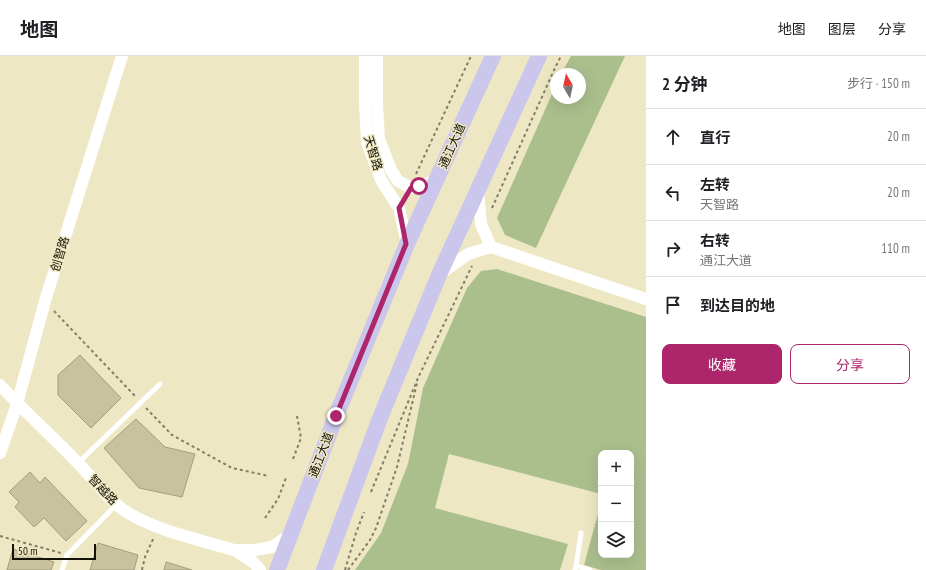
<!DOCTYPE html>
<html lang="zh">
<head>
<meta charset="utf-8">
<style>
	body { margin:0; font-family:"PT Sans Narrow","Noto Sans SC",sans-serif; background:#f6f6f6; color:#202124 }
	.controls { position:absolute; right:12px; bottom:12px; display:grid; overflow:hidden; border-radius:8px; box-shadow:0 4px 16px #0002 }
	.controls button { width:36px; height:36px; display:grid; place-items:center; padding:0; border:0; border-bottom:1px solid #e0e0e0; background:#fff; color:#202124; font:20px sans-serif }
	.compass { position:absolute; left:550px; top:12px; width:36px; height:36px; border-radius:50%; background:#fff; box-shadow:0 4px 16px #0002; rotate:351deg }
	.scale { position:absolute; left:12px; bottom:10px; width:84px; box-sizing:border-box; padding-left:4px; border:2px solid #141206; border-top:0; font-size:11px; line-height:14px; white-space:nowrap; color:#141206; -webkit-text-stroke:3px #eee7c4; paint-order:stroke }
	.stop { position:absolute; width:12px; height:12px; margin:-9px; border:3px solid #ad266b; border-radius:50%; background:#fff }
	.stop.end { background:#ad266b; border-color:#fff; box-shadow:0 1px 4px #0008 }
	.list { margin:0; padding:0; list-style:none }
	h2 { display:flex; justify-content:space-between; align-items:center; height:52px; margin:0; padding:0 16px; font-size:17px }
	h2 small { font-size:13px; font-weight:400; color:#757577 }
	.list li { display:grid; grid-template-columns:26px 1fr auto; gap:12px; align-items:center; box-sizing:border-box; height:56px; padding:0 16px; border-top:1px solid #e0e0e0 }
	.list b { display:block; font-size:15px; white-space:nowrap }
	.list p { margin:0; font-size:13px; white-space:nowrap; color:#757577 }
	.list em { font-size:13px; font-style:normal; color:#757577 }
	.actions { display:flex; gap:8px; padding:12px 16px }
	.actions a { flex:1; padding:9px 0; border:1px solid #ad266b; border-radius:8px; text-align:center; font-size:14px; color:#ad266b }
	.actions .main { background:#ad266b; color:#fff }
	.icon { flex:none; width:22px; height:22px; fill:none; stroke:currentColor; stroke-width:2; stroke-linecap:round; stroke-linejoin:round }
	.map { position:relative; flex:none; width:646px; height:514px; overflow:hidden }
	header { display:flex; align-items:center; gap:24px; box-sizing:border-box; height:56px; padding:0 20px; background:#fff; border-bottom:1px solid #e0e0e0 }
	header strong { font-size:19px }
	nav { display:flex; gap:22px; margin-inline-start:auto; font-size:14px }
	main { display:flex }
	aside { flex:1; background:#fff }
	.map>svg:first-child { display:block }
</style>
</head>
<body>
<header>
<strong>地图</strong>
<nav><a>地图</a><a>图层</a><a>分享</a></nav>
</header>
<main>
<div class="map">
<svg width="646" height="514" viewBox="0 0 646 514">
	<rect width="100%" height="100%" fill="#eee7c4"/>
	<!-- green -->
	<g fill="#abbf8d">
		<polygon points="571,0 625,0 536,192 505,179 497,162 556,29 556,42 580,42 580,18 561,18"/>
		<polygon points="497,213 646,261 646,514 601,514 584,509 601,447 601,499 631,499 631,397 601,397 601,438 449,398 435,452 568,488 560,514 355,514 381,477 408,408 423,332 467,232 481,215"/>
	</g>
	<!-- building -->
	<g fill="#c9c2a0" stroke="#a49e7d">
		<polygon points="80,299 121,342 91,372 58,339 58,319"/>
		<polygon points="136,363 165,391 195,398 182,441 139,432 104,392"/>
		<polygon points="30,416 40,427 45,421 87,465 66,485 44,462 34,471 15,451 19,446 9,436"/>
		<polygon points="98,487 138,499 134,514 90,514"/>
		<polygon points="13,493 54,506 51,514 7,514"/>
		<polygon points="166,506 192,514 164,514"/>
	</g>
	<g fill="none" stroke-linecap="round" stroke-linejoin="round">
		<!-- path -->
		<g stroke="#837e67" stroke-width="2" stroke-dasharray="3 3" stroke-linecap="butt">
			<polyline points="416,118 471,0"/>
			<polyline points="492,152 555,12 561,0"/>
			<polyline points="54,255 135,340"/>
			<polyline points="146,352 172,379 232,412 269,420"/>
			<polyline points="293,403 301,382 297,360"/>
			<polyline points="371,436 418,322 472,210"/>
			<polyline points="265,462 278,443 286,422"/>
			<polyline points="0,480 61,497"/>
			<polyline points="142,514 145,501 154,481"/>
			<polyline points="345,514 356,477 364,456"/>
			<polyline points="348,514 370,484 376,472 397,411 417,327"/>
		</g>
		<!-- service -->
		<g stroke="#fff" stroke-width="5">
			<polyline points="78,407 160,328"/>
			<polyline points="576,510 581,477"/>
			<polyline points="62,514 67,499 116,449"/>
			<polyline points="575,514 576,510 590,514"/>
		</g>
		<!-- tertiary -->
		<g stroke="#fff" stroke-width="12">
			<polyline points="365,0 365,46 367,86 381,124 399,152 407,188"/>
			<polyline points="377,0 377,47 379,83 391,114 398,125 411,132 436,125"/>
			<polyline points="491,191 646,243"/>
			<polyline points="439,219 468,198 491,191 481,168 478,135"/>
			<path d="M 0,329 C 25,356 52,380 77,406 C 94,423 107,444 128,457 C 158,475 200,484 234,494"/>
			<polyline points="0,397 17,348 45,245 122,0"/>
			<polyline points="260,514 253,506 234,494 254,494 272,491 290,479"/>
		</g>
		<!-- primary -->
		<g stroke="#cac6ec" stroke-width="16">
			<polyline points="277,514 336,360 407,188 493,0"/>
			<polyline points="324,514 380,362 439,219 539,0"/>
		</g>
	</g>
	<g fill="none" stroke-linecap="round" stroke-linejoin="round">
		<!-- route -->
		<polyline stroke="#ad266b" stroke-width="5" points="336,360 406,188 399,152 411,132 419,130"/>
	</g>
	<g text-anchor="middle" stroke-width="3" stroke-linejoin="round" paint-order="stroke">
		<!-- street labels -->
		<g font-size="12" fill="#141206" stroke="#eee7c4">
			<text transform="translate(452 90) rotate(-66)" y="4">通江大道</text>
			<text transform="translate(373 97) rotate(73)" y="4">天智路</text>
			<text transform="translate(60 198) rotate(-73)" y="4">创智路</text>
			<text transform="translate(321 399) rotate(-69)" y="4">通江大道</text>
			<text transform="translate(103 434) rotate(47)" y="4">智越路</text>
		</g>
	</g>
</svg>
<div class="controls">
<button>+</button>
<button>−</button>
<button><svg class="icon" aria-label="layers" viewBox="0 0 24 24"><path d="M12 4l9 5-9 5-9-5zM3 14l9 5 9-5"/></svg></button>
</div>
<svg class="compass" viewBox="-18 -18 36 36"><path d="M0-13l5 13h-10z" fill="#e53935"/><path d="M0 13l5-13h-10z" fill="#757577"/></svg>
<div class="scale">50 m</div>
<div class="stop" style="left:419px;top:130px"></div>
<div class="stop end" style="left:336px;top:360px"></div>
</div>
<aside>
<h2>2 分钟<small>步行 · 150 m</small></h2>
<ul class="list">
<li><svg class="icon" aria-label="ahead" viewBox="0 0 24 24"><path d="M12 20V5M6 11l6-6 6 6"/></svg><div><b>直行</b></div><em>20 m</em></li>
<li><svg class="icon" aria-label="left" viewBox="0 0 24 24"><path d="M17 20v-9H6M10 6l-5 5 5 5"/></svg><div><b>左转</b><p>天智路</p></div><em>20 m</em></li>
<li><svg class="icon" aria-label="right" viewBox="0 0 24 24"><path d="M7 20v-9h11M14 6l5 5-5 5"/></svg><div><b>右转</b><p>通江大道</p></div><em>110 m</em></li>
<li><svg class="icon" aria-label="arrive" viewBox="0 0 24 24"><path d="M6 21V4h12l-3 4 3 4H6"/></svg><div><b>到达目的地</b></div></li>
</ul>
<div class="actions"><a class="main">收藏</a><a>分享</a></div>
</aside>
</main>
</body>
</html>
